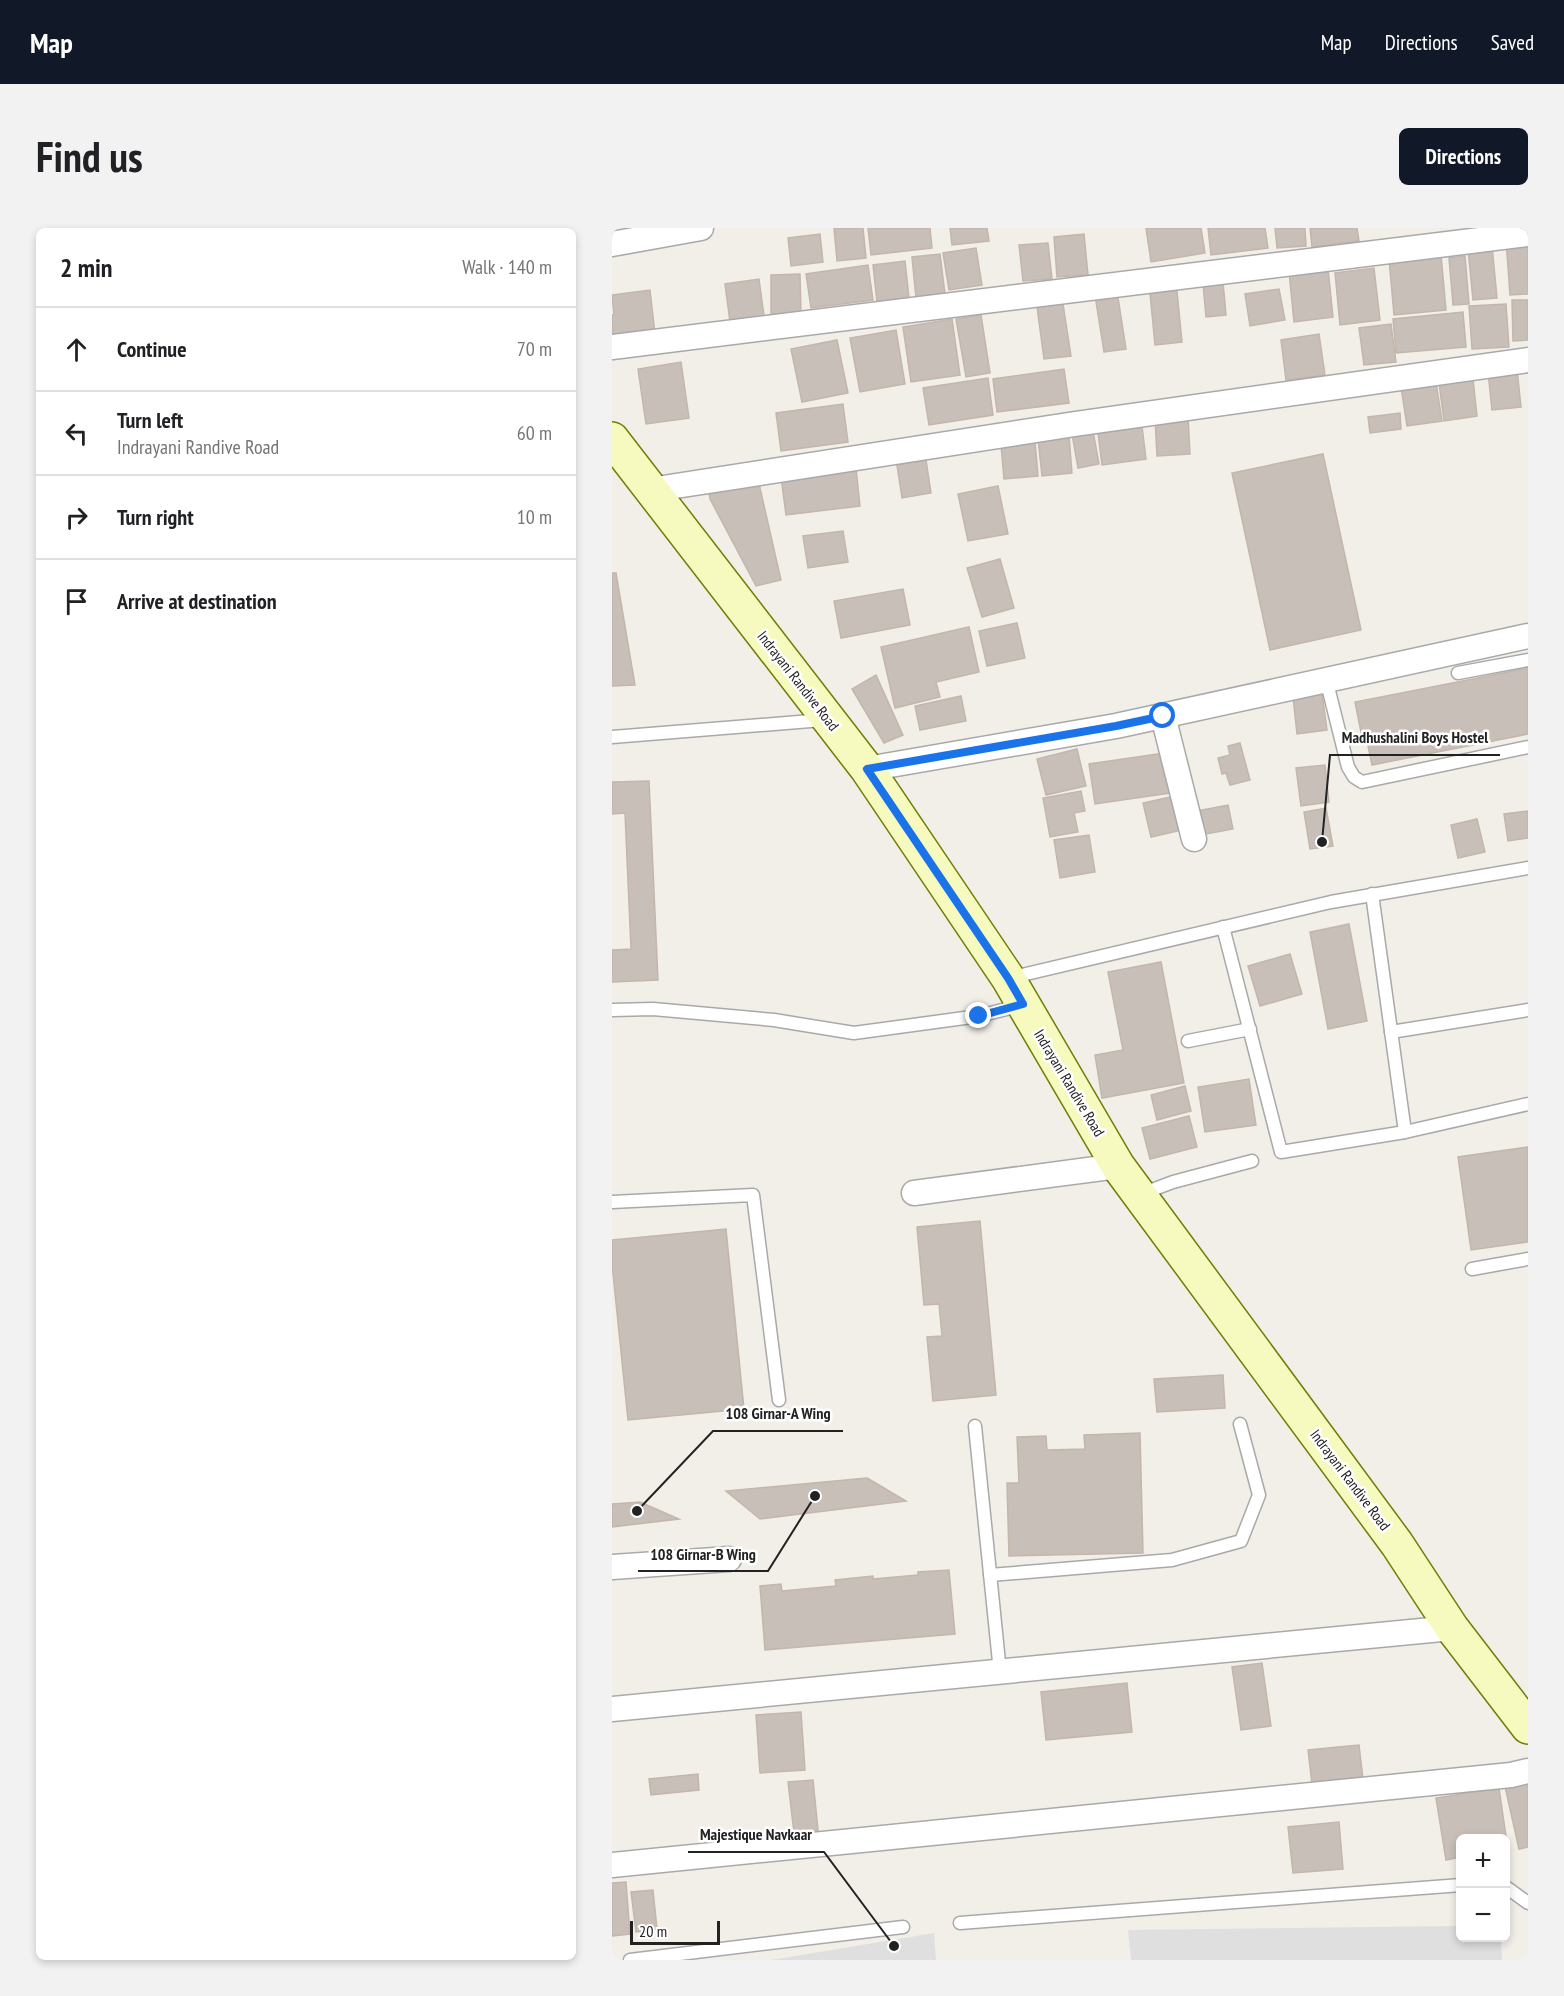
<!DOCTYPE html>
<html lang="en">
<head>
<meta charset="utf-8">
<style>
	body { margin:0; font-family:"PT Sans Narrow",sans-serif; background:#f2f2f2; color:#202124 }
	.controls { position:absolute; right:18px; bottom:18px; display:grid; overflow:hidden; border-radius:9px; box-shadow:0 3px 9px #0003 }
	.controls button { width:54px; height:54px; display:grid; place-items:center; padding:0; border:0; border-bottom:2px solid #e0e0e0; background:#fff; color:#202124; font:30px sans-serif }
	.scale { position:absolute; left:18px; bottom:15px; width:90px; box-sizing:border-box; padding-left:6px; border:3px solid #222; border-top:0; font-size:16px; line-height:21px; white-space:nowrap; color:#222; -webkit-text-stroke:4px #fff; paint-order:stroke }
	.stop { position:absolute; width:18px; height:18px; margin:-14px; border:4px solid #1a73e8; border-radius:50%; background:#fff }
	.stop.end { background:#1a73e8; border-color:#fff; box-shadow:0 2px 6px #0008 }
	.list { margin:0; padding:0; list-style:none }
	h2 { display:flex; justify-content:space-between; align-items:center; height:78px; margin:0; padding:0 24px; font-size:26px }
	h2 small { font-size:20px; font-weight:400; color:#757577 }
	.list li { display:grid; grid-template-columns:39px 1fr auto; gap:18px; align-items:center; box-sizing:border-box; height:84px; padding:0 24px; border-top:2px solid #e0e0e0 }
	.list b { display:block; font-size:22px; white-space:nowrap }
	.list p { margin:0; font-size:20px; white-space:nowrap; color:#757577 }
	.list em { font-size:20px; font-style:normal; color:#757577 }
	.icon { flex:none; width:33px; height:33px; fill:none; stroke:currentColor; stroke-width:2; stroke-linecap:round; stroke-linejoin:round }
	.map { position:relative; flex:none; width:916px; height:1732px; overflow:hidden; border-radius:9px }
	header { display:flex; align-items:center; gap:36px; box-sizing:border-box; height:84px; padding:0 30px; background:#111827; color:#fff }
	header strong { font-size:28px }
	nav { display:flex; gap:33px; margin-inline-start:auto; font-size:21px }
	.intro { display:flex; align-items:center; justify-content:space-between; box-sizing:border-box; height:144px; padding:0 36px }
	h1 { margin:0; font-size:42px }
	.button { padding:15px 27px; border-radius:9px; background:#111827; color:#fff; font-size:21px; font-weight:700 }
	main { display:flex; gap:36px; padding:0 36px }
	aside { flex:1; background:#fff; border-radius:9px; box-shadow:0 3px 9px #0003 }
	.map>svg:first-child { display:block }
</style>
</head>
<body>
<header>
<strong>Map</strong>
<nav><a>Map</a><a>Directions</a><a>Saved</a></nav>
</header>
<div class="intro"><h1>Find us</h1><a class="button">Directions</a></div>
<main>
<aside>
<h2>2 min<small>Walk · 140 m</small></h2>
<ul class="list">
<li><svg class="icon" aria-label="ahead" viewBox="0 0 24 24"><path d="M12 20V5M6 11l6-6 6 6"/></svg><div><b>Continue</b></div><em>70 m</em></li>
<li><svg class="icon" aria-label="left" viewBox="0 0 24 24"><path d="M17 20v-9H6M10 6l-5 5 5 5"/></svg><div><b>Turn left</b><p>Indrayani Randive Road</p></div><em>60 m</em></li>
<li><svg class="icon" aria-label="right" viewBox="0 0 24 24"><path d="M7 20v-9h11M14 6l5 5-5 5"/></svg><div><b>Turn right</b></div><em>10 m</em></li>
<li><svg class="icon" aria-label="arrive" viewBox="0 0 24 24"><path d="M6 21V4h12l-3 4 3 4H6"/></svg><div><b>Arrive at destination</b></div></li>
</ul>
</aside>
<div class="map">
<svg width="916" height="1732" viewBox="0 0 916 1732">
	<rect width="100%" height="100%" fill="#f2efe9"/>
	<!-- residential -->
	<g fill="#e0dfdf">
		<polygon points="848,1698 849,1710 889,1710 890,1732 519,1732 516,1702"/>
		<polygon points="322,1705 324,1732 159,1732"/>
	</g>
	<!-- building -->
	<g fill="#c7bfb8" stroke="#c4b6ab" stroke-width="1.5">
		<polygon points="222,0 251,0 254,30 225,33"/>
		<polygon points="256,0 318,0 320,20 259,27"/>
		<polygon points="338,0 375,0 377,13 340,17"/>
		<polygon points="534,0 589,0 593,25 539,34"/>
		<polygon points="596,0 653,0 656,20 599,27"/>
		<polygon points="663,0 693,0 694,18 665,20"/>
		<polygon points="698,0 745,0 747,13 700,19"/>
		<polygon points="208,6 211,34 179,38 176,10"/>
		<polygon points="472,6 476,47 445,49 442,9"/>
		<polygon points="916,11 916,66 898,67 894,12"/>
		<polygon points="436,15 440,51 411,53 407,17"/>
		<polygon points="880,18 885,70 861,72 856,21"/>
		<polygon points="364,20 370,57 337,62 331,25"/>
		<polygon points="328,26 333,66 304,70 300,29"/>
		<polygon points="829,27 834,82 782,87 777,31"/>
		<polygon points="853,28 857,76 841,77 837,30"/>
		<polygon points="293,33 297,70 265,74 261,37"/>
		<polygon points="256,37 261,72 199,80 194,46"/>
		<polygon points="716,40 721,89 682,94 677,44"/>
		<polygon points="762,40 768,92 728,97 723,45"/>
		<polygon points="188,46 189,86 159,87 159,47"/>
		<polygon points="147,51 152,88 118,94 113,56"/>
		<polygon points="611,54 614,87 594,89 591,56"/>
		<polygon points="667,61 673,92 638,98 633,66"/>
		<polygon points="38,62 43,106 0,112 0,87 2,87 0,67"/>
		<polygon points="505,63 514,121 492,124 483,67"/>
		<polygon points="565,63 570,114 543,117 538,65"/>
		<polygon points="900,72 916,72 916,112 901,113"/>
		<polygon points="451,76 459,128 432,131 425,79"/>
		<polygon points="894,76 897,119 860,121 857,78"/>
		<polygon points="851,84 854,119 784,125 781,91"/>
		<polygon points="369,87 378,145 354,149 344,91"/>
		<polygon points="340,91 348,147 299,154 291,99"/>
		<polygon points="779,96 784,134 752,137 747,100"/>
		<polygon points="284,102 293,156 248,164 238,110"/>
		<polygon points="707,106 713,147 674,152 669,112"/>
		<polygon points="225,112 236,165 190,174 179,121"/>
		<polygon points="69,134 77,190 34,196 26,141"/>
		<polygon points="452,141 457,175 385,184 381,151"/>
		<polygon points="905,141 909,179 880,182 876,144"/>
		<polygon points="376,150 381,187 317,197 311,160"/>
		<polygon points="861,151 865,188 832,193 827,155"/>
		<polygon points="824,154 830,193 795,198 789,159"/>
		<polygon points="231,176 236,214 169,223 164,185"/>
		<polygon points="788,185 789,201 758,205 756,189"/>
		<polygon points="576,188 578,226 545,228 543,190"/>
		<polygon points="530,198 534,231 490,237 486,205"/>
		<polygon points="481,203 487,236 466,240 460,206"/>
		<polygon points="457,208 460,245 430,248 426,211"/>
		<polygon points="423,214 426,248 392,251 389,217"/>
		<polygon points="711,226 749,402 658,422 620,245"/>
		<polygon points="314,232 319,265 290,270 285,237"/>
		<polygon points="244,240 248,278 174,287 169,249"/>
		<polygon points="145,247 169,352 144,358 98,271 96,259"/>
		<polygon points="386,258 396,306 356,313 346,266"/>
		<polygon points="231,303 236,334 196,340 191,308"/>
		<polygon points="388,331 402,380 370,389 355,340"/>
		<polygon points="0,345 4,345 23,457 0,458"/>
		<polygon points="291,361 298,397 229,410 222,373"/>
		<polygon points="405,395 413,430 375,438 367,403"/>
		<polygon points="357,399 367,444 324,454 328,469 283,480 269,419"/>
		<polygon points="916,440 916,506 760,537 755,513 751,514 743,474"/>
		<polygon points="264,447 291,507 272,515 240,461"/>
		<polygon points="710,465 715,502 685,506 681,469"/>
		<polygon points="349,468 354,493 308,502 303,478"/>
		<polygon points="628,515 638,552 618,557 614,545 610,546 606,530 618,527 616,518"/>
		<polygon points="465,521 474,558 434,567 425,531"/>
		<polygon points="552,525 558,565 483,576 477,536"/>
		<polygon points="713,537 717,574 689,578 684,540"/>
		<polygon points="37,553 46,752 0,754 0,722 19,721 13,585 0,586 0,554"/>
		<polygon points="469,563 473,583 462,585 466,604 438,609 431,570"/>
		<polygon points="563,568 570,602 539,609 531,575"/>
		<polygon points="616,577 621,601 589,607 584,583"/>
		<polygon points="714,580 721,618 698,621 692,584"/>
		<polygon points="916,583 916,610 896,613 892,586"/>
		<polygon points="865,591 873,624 846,630 839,597"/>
		<polygon points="477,607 483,644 448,650 442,612"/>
		<polygon points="737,696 755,793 716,801 698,704"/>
		<polygon points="678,726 690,766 648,778 636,738"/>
		<polygon points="549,734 572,855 490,870 483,827 511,822 496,744"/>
		<polygon points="637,851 644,897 593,904 586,859"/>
		<polygon points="573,858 579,883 545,892 539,867"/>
		<polygon points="577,888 585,919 538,931 530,900"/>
		<polygon points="916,919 916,1014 859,1022 846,929"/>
		<polygon points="368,993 384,1167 321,1173 315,1109 330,1108 327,1076 312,1077 305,999"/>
		<polygon points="114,1001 132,1181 16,1192 0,1036 0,1012"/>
		<polygon points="611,1147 613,1180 545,1184 542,1151"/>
		<polygon points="528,1205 531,1325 397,1328 395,1255 407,1255 405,1209 434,1208 435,1222 473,1221 472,1207"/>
		<polygon points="255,1250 294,1273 148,1291 114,1263"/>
		<polygon points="28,1274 67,1291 0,1299 0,1276"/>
		<polygon points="337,1342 343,1406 153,1422 148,1358 169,1356 170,1363 224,1358 223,1352 261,1348 261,1351 306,1347 306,1344"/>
		<polygon points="650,1435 659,1498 629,1502 620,1439"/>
		<polygon points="515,1455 520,1504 434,1512 429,1464"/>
		<polygon points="189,1484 193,1542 148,1545 144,1487"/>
		<polygon points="747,1517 751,1551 700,1556 696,1522"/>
		<polygon points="86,1546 87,1562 39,1567 37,1551"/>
		<polygon points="916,1550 916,1619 907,1621 892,1554"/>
		<polygon points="201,1552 206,1602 182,1605 176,1554"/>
		<polygon points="887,1560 896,1622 894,1622 894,1610 849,1610 849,1629 834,1632 824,1570"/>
		<polygon points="727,1594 731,1641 681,1645 676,1599"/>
		<polygon points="14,1654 18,1706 0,1708 0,1655"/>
		<polygon points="41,1662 45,1701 24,1704 19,1664"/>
	</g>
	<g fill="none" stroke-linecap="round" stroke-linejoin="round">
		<defs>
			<g id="lane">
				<polyline points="846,445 916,432"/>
				<polyline points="714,451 736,539 742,549 750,554 916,519"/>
				<polyline points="0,509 211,492"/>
				<polyline points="760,666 793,904"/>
				<polyline points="611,699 669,924 793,904 916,876"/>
				<polyline points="397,750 719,674 916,640"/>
				<polyline points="0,782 41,781 162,792 242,805 367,788 410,777"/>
				<polyline points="779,804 916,782"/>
				<polyline points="576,813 638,801"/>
				<polyline points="529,966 561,954 640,933"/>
				<polyline points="0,974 141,967 167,1172"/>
				<polyline points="860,1041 916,1031"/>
				<polyline points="363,1198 388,1444"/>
				<polyline points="378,1347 560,1332 629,1313 647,1267 628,1196"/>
				<polyline points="894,1659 916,1675"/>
				<polyline points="348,1695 849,1657"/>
				<polyline points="18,1732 291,1699"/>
			</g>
			<g id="street">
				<polyline points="0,16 89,0"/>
				<polyline points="0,119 916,6"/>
				<polyline points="38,262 463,196 916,132"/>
				<polyline points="551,488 582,611"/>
				<polyline points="255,541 504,498 916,408"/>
				<polyline points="302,965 506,938"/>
				<polyline points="0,1339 117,1331"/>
				<polyline points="0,1481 840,1400"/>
				<polyline points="0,1637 899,1547 916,1543"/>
			</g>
			<polyline id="secondary" points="0,211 255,541 396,750 506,938 785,1316 840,1400 916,1499"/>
		</defs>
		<!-- lane casing -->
		<use href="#lane" stroke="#a9a9a9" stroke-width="15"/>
		<!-- street casing -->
		<use href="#street" stroke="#a9a9a9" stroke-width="27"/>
		<!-- secondary casing -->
		<use href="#secondary" stroke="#707d05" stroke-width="36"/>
		<!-- lane -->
		<use href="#lane" stroke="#fff" stroke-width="12"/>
		<!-- street -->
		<use href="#street" stroke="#fff" stroke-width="24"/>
		<!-- secondary -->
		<use href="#secondary" stroke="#f7fabf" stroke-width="33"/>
	</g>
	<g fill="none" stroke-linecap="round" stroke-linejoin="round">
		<!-- route -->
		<polyline stroke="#1a73e8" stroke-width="8" points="367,788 411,776 396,750 255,541 504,498 551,488"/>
	</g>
	<g text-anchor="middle" stroke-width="5" stroke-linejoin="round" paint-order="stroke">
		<!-- street labels -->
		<g font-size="15" fill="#222" stroke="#fff">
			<text transform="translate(186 453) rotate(52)" y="5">Indrayani Randive Road</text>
			<text transform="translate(457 855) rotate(59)" y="5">Indrayani Randive Road</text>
			<text transform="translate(738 1252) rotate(53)" y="5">Indrayani Randive Road</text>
		</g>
	</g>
	<!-- callouts -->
	<path fill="none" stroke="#222" stroke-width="2" d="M710 614L718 527H888M25 1283L101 1203H231M203 1268L156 1343H26M282 1718L212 1624H76"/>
	<g fill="#222" stroke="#fff" stroke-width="2">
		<circle cx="710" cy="614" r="6"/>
		<circle cx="25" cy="1283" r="6"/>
		<circle cx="203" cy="1268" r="6"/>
		<circle cx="282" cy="1718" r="6"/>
	</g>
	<g font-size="16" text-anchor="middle" font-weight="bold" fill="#222" stroke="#fff" stroke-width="5" stroke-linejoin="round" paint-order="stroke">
		<text x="803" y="515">Madhushalini Boys Hostel</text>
		<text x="166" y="1191">108 Girnar-A Wing</text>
		<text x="91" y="1332">108 Girnar-B Wing</text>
		<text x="144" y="1612">Majestique Navkaar</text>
	</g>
</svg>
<div class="controls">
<button>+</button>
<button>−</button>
</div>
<div class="scale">20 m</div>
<div class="stop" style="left:551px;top:488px"></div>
<div class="stop end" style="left:367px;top:788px"></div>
</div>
</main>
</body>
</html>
